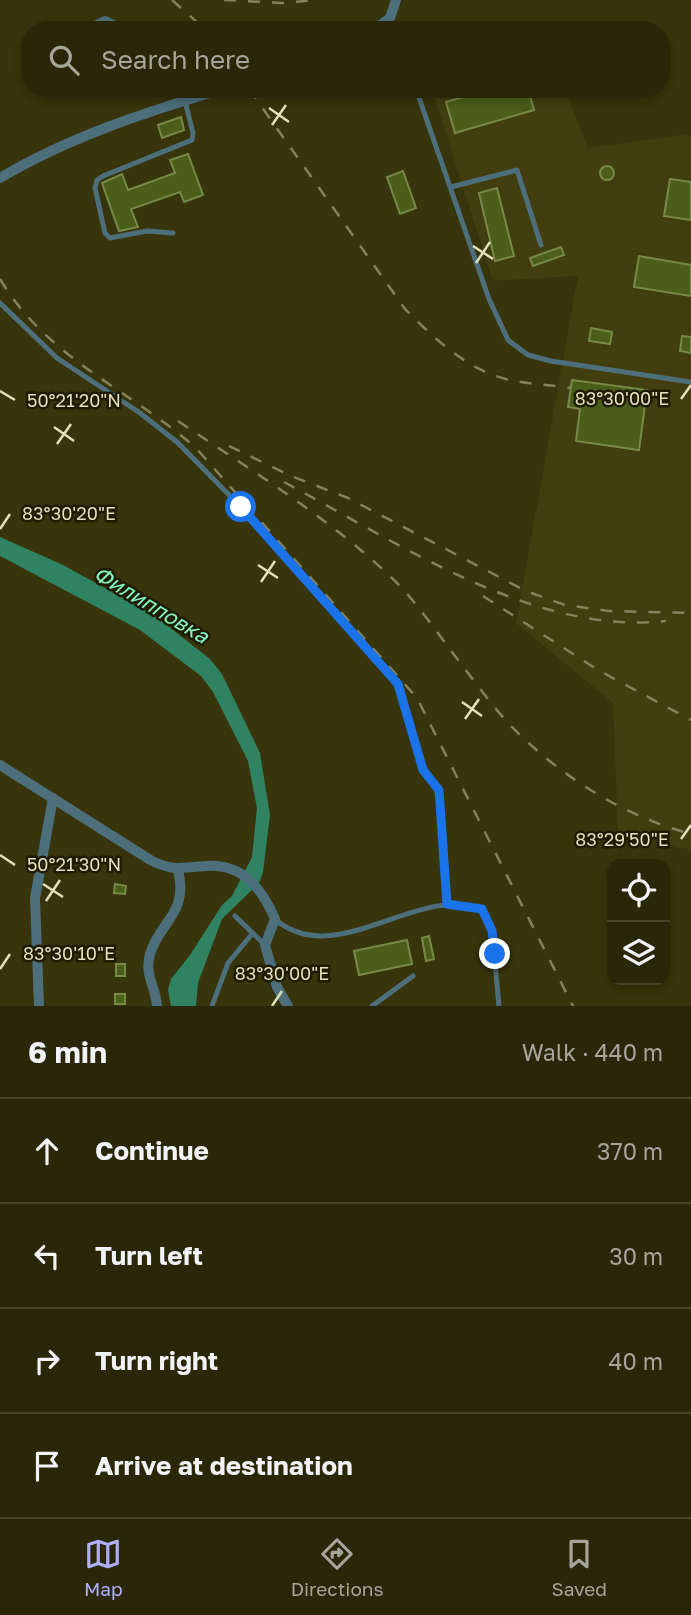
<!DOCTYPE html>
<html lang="en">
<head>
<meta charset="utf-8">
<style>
	body { margin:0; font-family:"Golos Text",sans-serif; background:#322f12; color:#f1f3f6 }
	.controls { position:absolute; right:21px; bottom:21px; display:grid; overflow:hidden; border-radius:14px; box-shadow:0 4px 10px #0003 }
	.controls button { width:63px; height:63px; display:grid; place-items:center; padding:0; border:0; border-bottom:2px solid #464429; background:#2a2708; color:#f1f3f6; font:35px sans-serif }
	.stop { position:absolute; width:21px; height:21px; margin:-16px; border:5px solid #1a73e8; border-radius:50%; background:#fff }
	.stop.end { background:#1a73e8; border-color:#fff; box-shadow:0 2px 7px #0008 }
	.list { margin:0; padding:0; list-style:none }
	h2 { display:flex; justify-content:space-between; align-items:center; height:91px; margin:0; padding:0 28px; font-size:30px }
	h2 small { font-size:23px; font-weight:400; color:#a5a59c }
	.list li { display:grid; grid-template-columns:46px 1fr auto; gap:21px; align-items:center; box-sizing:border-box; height:105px; padding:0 28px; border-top:2px solid #464429 }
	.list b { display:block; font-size:26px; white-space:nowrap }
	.list em { font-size:23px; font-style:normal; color:#a5a59c }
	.icon { flex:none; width:38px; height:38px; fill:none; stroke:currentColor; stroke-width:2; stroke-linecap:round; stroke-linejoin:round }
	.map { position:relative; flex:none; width:691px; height:1006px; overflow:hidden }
	.search { position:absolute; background:#2a2708; box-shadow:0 4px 10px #0003; left:21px; right:21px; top:21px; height:77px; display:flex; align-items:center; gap:18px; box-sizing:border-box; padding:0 24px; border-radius:28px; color:#a5a59c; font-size:26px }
	.sheet { height:511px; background:#2a2708 }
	nav { display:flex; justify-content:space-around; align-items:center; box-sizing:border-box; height:98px; border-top:2px solid #464429; background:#2a2708; font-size:19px; color:#a5a59c }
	nav a { display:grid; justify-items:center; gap:4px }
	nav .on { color:#afaefa }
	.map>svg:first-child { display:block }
</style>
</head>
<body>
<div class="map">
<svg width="691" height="1006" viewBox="0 0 691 1006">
	<rect width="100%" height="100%" fill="#38340b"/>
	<!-- built -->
	<polygon fill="#433e10" points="457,89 565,89 588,148 682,135 691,136 691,850 618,831 613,703 516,623 578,276 493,281 434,96"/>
	<!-- water -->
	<polygon fill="#2f8362" points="0,537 63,565 154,615 210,659 222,674 260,753 270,815 263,872 259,883 222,919 198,983 196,1006 171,1006 168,990 171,979 190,955 222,905 232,896 252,857 257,808 248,761 213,692 201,676 140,630 0,556"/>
	<!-- building -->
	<g fill="#4a5e19" stroke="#758a47" stroke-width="2">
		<polygon points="491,89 528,89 534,110 455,133 446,102"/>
		<polygon points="181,117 184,130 162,138 158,125"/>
		<polygon points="188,154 203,195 184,202 180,192 131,209 138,227 119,231 102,183 122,174 128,190 142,185 175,173 170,160"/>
		<circle cx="607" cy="173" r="7"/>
		<polygon points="403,171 416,208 400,214 387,177"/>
		<polygon points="670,179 691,182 691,220 664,216"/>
		<polygon points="497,188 514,256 495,261 479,193"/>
		<polygon points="561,247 564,255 533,266 530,258"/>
		<polygon points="639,256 691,265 691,296 634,287"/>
		<polygon points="591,328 612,332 610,344 589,341"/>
		<polygon points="682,336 691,337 691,353 680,351"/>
		<polygon points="572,380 647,390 639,450 576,441 580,409 568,407"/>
		<polygon points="115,884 126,886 125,894 114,893"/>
		<polygon points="429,936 434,959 426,961 422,938"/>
		<polygon points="407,940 412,964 359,975 354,951"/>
		<rect x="116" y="964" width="9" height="12"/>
		<rect x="115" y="994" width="10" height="10"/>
	</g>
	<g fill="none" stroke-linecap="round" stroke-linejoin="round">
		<!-- service -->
		<g stroke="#4d6f7c" stroke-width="5">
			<polyline points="390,18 394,30"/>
			<polyline points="416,89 489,299 508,340 528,355 551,361 691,382"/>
			<polyline points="451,187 517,170 541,245"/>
			<polyline points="173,233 147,231 110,238 105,233 95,188 97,180 103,176 192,140 193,133 185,101"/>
			<polyline points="0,303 57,358 140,413 177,442 241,507 398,684 423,770 439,790 447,904"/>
			<polyline points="235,916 265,945"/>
			<path d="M 276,920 C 336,970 418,884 482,909 L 492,931 L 499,1006"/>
			<polyline points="212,1006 228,963 252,934"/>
			<polyline points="372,1006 413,976"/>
		</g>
		<!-- minor -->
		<g stroke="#4d6f7c" stroke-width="10">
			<polyline points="87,30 105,21 123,30"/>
			<polyline points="373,30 390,18 396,0"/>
			<path d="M 0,178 C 69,137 146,112 223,89"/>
			<path d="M 0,765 L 152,861 C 176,872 181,867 206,866 C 243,863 262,889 275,919 L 265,945 L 277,987 L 288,1006"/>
			<polyline points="39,1006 35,898 53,798"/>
			<path d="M 157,1006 C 156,987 144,976 150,954 C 159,922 189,914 178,870"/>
		</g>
		<!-- rail -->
		<g stroke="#85815b" stroke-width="2.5" stroke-dasharray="12 12" stroke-linecap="butt">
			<polyline points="172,0 206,30"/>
			<polyline points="224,0 283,3 316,0"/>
			<path d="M 249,89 L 405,309 C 434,338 466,369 506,379 C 527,384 550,385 571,388"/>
			<path d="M 0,279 C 48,359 129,389 196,448 L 417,698 L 573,1006"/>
			<path d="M 178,421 C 252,471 330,518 395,581 C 417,603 436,631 455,656 C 473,679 491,705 511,726 C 560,776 623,816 691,834"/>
			<polyline points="229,446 291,476 348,498 526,591 565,605 609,611 691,613"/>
			<path d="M 284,482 C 397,542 534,636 666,621"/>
			<polyline points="483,596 598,670 691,720"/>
		</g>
	</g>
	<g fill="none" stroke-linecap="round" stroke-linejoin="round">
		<!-- route -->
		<polyline stroke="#1a73e8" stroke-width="9" points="241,507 398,684 423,770 439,790 447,904 482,909 492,931 495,954"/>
	</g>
	<!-- ticks -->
	<path fill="none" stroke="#e2dfbb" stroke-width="2.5" d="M 269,108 L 289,122M 272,125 L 286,105M 473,246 L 493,259M 476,263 L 490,242M 0,391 L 15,400M 681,399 L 691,385M 54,427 L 74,441M 57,444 L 71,424M 0,529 L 10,514M 258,565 L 278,578M 261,582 L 275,561M 462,702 L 482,716M 465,719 L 479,699M 681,839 L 691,825M 0,855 L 15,865M 43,884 L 63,897M 46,901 L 60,880M 0,969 L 10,954M 272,1006 L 282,991"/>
	<g text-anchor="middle" stroke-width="5" stroke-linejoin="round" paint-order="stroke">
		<!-- water labels -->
		<g font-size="21" font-style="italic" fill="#83f5c4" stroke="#1f1b00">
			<text transform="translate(151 605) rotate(31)" y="7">Филипповка</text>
		</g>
	</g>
	<g font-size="18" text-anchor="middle" fill="#e2dfbb" stroke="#1f1b00" stroke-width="5" stroke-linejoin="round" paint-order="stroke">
		<text x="622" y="405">83°30'00"E</text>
		<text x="74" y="407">50°21'20"N</text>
		<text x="69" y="520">83°30'20"E</text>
		<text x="622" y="846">83°29'50"E</text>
		<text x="74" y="871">50°21'30"N</text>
		<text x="69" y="960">83°30'10"E</text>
		<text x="282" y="980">83°30'00"E</text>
	</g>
</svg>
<div class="controls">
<button><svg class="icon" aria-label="locate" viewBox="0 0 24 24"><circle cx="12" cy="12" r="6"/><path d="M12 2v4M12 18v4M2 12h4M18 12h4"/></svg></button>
<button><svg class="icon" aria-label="layers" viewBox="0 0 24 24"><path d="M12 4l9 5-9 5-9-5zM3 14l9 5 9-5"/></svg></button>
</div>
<div class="stop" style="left:241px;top:507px"></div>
<div class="stop end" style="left:495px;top:954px"></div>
<div class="search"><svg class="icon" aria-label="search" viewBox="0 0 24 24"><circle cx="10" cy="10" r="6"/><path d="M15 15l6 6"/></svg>Search here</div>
</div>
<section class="sheet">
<h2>6 min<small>Walk · 440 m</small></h2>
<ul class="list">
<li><svg class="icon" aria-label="ahead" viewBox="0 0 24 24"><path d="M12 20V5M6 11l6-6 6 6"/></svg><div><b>Continue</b></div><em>370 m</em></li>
<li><svg class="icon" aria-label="left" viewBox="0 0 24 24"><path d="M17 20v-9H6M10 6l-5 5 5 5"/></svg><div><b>Turn left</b></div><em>30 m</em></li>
<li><svg class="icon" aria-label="right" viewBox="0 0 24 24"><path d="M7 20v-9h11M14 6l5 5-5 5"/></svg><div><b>Turn right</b></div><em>40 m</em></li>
<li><svg class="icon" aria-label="arrive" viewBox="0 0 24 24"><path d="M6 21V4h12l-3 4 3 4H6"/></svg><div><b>Arrive at destination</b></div></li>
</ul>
</section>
<nav>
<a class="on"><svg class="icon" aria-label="map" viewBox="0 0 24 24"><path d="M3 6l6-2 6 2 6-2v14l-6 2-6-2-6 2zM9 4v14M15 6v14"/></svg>Map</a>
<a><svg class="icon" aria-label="directions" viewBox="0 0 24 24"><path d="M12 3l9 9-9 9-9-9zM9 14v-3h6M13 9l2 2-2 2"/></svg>Directions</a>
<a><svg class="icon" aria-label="saved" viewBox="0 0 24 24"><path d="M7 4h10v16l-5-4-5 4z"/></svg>Saved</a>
</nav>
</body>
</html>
